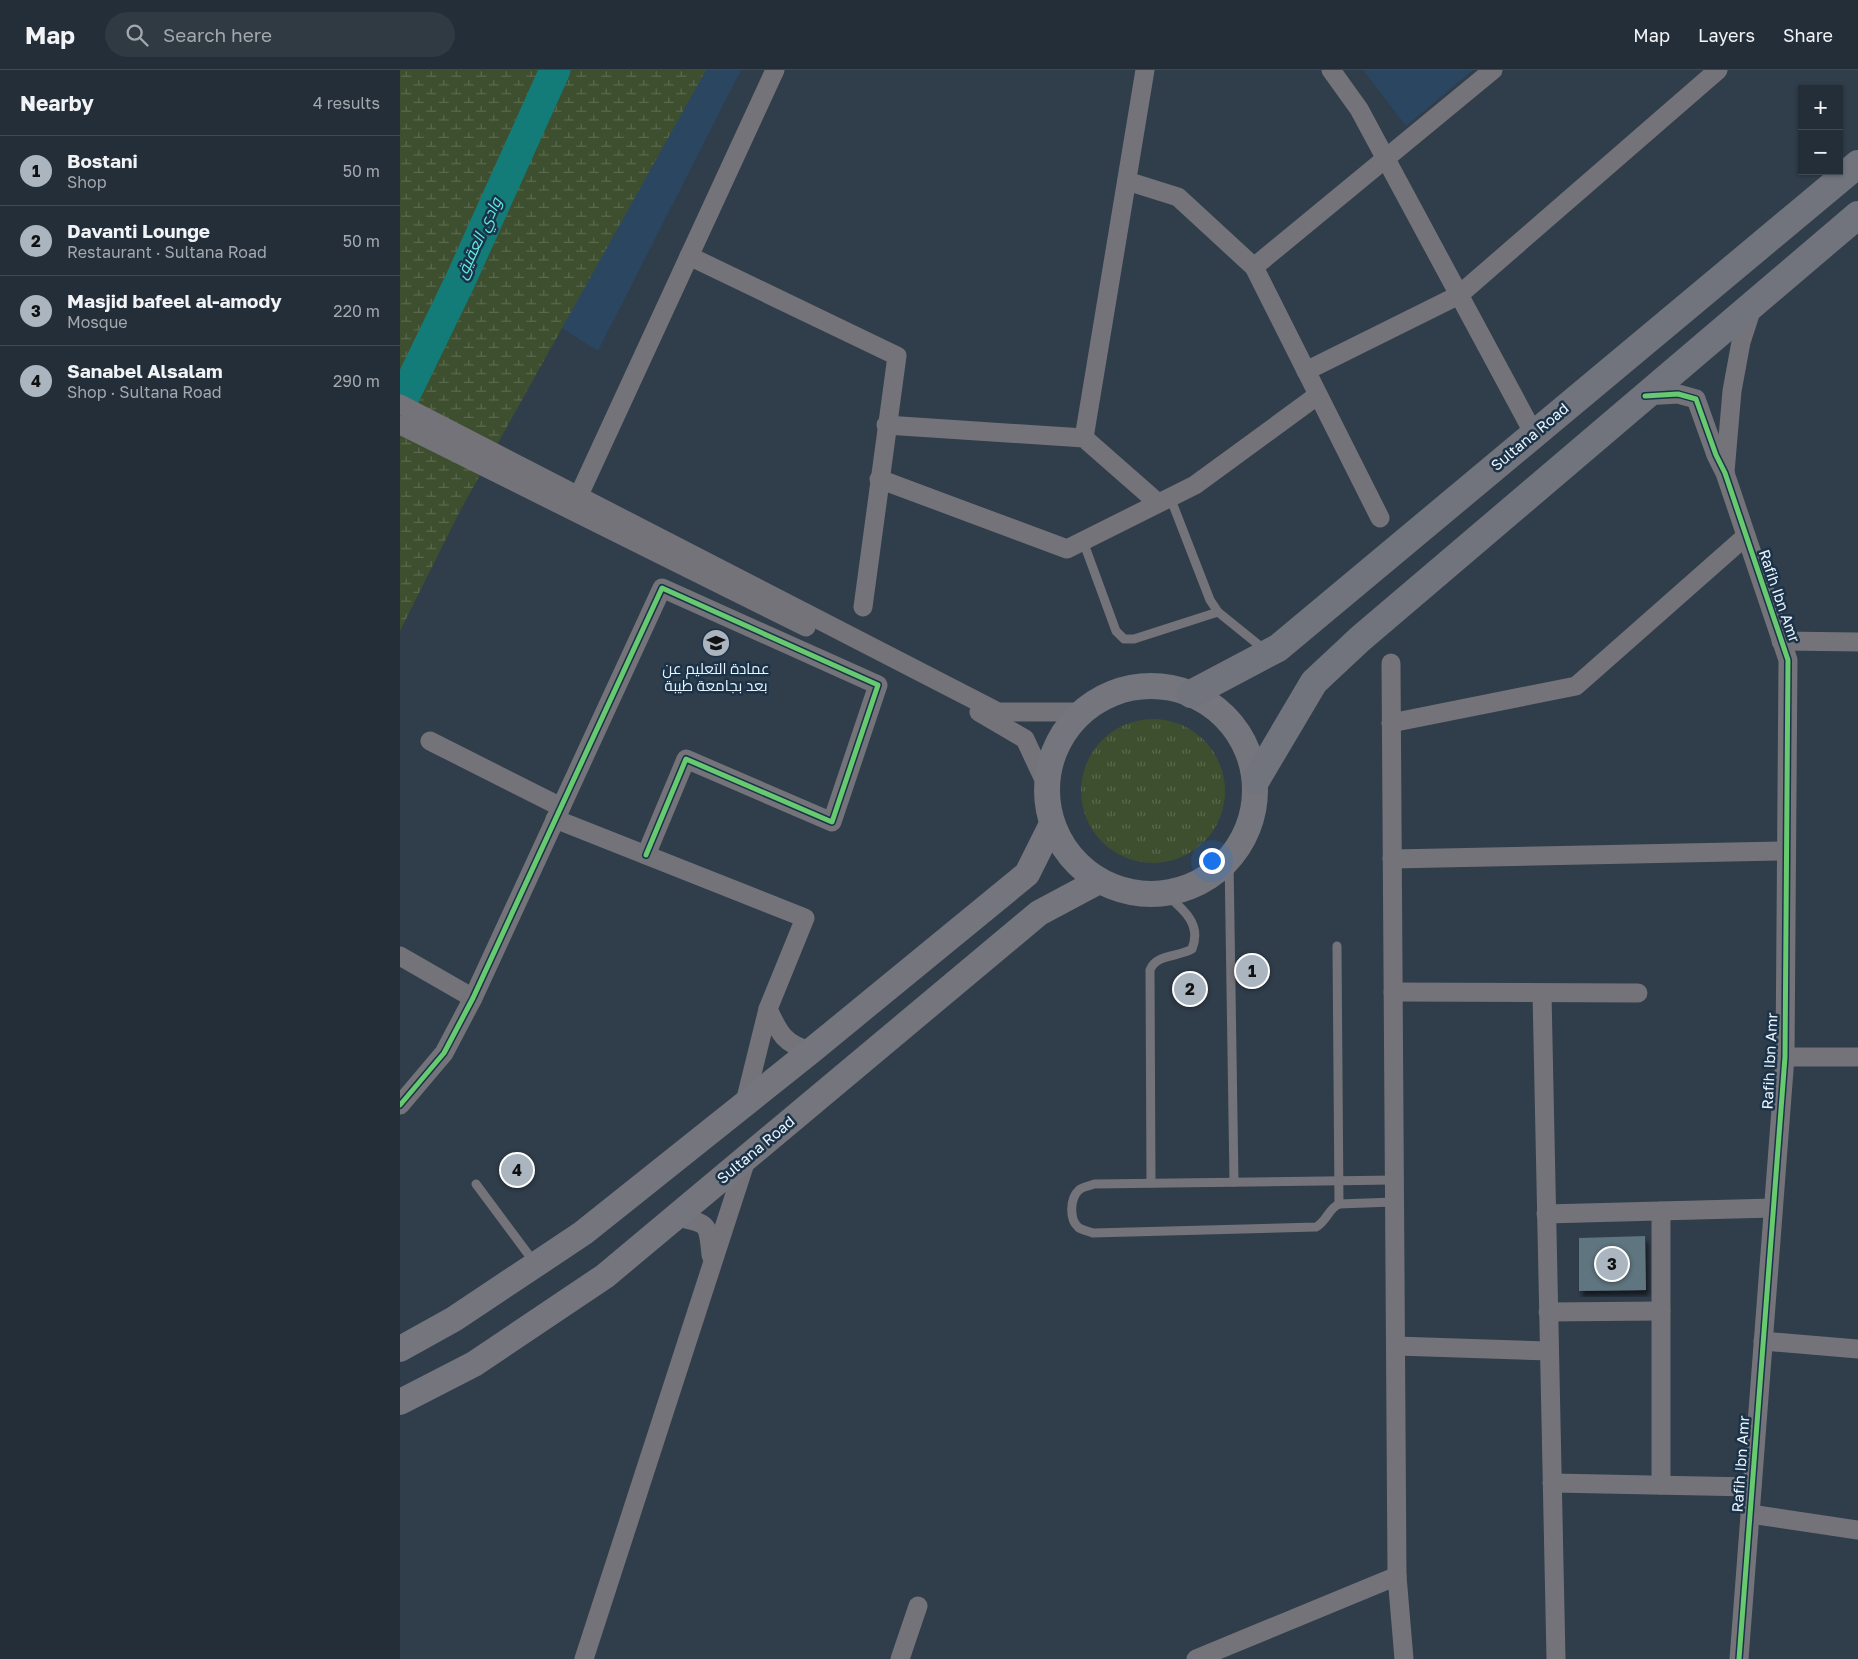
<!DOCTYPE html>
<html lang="en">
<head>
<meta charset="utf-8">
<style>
	body { margin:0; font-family:"Golos Text",Cairo,sans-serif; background:#303a43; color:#f1f3f6 }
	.controls { position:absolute; right:15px; top:15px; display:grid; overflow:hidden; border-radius:0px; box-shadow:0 1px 4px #0004 }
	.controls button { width:45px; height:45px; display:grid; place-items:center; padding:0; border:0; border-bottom:1px solid #414a53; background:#242e38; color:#f1f3f6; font:25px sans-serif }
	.you { position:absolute; left:811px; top:790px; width:18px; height:18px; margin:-12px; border:4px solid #fff; border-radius:50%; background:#1a73e8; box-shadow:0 0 0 8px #1a73e833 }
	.badge { display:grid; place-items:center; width:32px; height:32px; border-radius:50%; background:#aab5bf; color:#111; font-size:16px; font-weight:700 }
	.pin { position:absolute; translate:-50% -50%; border:2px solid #fff; box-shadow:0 1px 5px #0006 }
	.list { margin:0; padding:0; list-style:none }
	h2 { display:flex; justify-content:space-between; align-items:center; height:65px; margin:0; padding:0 20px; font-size:21px }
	h2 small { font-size:16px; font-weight:400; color:#a3a8ae }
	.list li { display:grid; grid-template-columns:32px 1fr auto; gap:15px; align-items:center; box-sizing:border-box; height:70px; padding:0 20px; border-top:1px solid #414a53 }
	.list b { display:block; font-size:19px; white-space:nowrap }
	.list p { margin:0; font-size:16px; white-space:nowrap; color:#a3a8ae }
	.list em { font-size:16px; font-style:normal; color:#a3a8ae }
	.icon { flex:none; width:28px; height:28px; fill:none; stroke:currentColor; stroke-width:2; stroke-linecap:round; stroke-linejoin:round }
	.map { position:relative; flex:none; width:1458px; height:1589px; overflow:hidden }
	header { display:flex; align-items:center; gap:30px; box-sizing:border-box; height:70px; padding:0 25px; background:#242e38; border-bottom:1px solid #414a53 }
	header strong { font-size:24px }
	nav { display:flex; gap:28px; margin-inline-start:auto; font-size:18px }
	.search { width:350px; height:45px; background:#303a43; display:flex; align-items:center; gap:12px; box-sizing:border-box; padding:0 18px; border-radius:28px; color:#a3a8ae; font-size:19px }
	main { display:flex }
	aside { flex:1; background:#242e38 }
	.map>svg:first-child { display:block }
</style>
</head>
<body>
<header>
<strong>Map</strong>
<div class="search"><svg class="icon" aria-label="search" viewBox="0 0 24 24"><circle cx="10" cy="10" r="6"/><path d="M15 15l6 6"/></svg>Search here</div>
<nav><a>Map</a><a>Layers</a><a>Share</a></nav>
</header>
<main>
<aside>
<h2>Nearby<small>4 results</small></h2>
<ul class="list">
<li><span class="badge">1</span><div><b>Bostani</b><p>Shop</p></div><em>50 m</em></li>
<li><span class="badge">2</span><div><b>Davanti Lounge</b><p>Restaurant · Sultana Road</p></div><em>50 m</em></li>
<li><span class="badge">3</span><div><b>Masjid bafeel al-amody</b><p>Mosque</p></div><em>220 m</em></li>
<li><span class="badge">4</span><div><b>Sanabel Alsalam</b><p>Shop · Sultana Road</p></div><em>290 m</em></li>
</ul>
</aside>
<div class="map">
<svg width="1458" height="1589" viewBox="0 0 1458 1589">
	<defs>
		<pattern id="grass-tufts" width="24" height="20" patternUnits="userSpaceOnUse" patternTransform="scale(1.25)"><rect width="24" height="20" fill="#3e4f2f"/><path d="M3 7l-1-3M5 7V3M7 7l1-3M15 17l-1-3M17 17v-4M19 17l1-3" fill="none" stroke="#5a694e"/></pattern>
		<pattern id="wetland-marsh" width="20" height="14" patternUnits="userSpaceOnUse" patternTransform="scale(1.25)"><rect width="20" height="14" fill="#3e4f2f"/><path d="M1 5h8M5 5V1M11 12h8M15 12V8" fill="none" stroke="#5a694e"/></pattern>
		<filter id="shadow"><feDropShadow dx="3" dy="5.5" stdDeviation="2.5" flood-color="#0009"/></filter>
	</defs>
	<rect width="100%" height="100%" fill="#303d4a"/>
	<!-- built -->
	<g fill="#2b4660">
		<polygon points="0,0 341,0 198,281 0,156"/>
		<polygon points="963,0 1073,0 1006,56"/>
	</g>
	<!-- grass -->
	<circle fill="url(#grass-tufts)" cx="753" cy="721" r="72"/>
	<!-- wetland -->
	<polygon fill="url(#wetland-marsh)" points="0,0 306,0 60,441 0,561"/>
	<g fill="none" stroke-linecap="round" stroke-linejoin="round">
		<!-- river -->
		<polyline stroke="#147c78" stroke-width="31" points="0,335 61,209 155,0"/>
	</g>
	<!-- building -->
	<polygon fill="#5f7480" filter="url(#shadow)" points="1245,1166 1246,1220 1179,1221 1179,1168"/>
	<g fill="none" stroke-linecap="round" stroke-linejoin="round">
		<!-- lane -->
		<g stroke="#737379" stroke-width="9">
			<polyline points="770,427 810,530 818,542 865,580"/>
			<polyline points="683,471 716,561 724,569 734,569 818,542"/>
			<polyline points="829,789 834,1112"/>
			<polyline points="937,876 939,1134"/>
			<path d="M 994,1110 L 694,1114 C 690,1116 682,1117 679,1120 C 670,1128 669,1149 678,1157 C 681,1160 688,1161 693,1163 L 916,1157 C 927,1151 928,1139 939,1134 L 994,1132"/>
			<path d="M 751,1113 L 750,900 C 756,884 779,887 792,879 C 803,852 780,837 762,821"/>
			<polyline points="76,1114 134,1192"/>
		</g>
		<!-- street -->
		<g stroke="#737379" stroke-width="19">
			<polyline points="931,0 959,39 1134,364"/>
			<polyline points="727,111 778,127 854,197 980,448"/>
			<polyline points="289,186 497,286 463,537"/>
			<polyline points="854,197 1093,0"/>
			<polyline points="906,301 1059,225 1318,0"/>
			<polyline points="1245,326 1278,324 1296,329 1316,385 1325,403 1388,590 1385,987 1339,1589"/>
			<polyline points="0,334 598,642 682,642"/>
			<polyline points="0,355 406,557"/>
			<polyline points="486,355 684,368 758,433"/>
			<polyline points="684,368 745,0"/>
			<polyline points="1325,402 1332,321 1341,272 1353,235"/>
			<polyline points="479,409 667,479 795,415 918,325"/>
			<polyline points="179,425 375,0"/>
			<polyline points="1381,571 1458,572"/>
			<polyline points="991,593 997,1506 1004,1589"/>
			<polyline points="579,642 625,669 646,714"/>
			<polyline points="991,653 1176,616 1346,466"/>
			<polyline points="30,671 161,737"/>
			<polyline points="155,749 405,848 368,939 345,1032"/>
			<polyline points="992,789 1386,781"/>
			<polyline points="0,886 73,928"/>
			<polyline points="993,922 1238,923"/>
			<polyline points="1142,923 1156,1589"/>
			<path d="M 368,939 C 379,963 385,975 411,981"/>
			<polyline points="1385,987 1458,987"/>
			<polyline points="0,1035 44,983 73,928 262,518 478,615 432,752 286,689 246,785"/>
			<polyline points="1261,1141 1261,1415"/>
			<polyline points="1146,1144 1373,1138"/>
			<path d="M 277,1147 C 309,1154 308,1153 311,1185"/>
			<polyline points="1148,1242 1261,1241"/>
			<polyline points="1363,1271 1458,1279"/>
			<polyline points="996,1276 1149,1281"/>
			<polyline points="1152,1413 1352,1417"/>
			<polyline points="1350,1444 1458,1460"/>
			<polyline points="184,1589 347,1087"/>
			<polyline points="500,1589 518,1536"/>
			<polyline points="796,1589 997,1506"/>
		</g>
		<!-- secondary -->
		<g stroke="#74757d" stroke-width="26">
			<circle cx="751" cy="720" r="104"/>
			<polyline points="0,1279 54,1249 183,1163 411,981 627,804 652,754"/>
			<polyline points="0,1332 74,1294 205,1206 639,843 699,811"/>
		</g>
		<!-- primary -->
		<g stroke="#71747d" stroke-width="28">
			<polyline points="791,624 878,578 1458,94"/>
			<polyline points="856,710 914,612 960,569 1458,145"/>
		</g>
		<defs>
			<g id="cycleway">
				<polyline points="1245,326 1278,324 1296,329 1316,385 1325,403 1388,590 1385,987 1339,1589"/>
				<polyline points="0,1035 44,983 73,928 262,518 478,615 432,752 286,689 246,785"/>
			</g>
		</defs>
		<!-- cycleway casing -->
		<use href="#cycleway" stroke="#1b3349" stroke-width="8"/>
		<!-- cycleway -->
		<use href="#cycleway" stroke="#67ca6e" stroke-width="5"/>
	</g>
	<!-- icons -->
	<defs>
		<symbol id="university-disc" viewBox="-11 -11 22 22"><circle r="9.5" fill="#aab5bf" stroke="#1b3349"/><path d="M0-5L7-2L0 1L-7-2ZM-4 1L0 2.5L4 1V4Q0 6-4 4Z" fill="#111"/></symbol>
	</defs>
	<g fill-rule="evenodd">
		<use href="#university-disc" x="300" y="557" width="32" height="32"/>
	</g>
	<g text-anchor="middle" stroke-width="5" stroke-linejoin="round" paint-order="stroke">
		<!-- street labels -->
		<g font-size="15" fill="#ecf5fe" stroke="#1b3349">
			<text transform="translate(1130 367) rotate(-40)" y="5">Sultana Road</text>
			<text transform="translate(1379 526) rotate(71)" y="5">Rafih Ibn Amr</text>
			<text transform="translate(1370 991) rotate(-87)" y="5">Rafih Ibn Amr</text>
			<text transform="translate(356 1080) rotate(-40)" y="5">Sultana Road</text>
			<text transform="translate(1341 1394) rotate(-86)" y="5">Rafih Ibn Amr</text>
		</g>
		<!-- poi labels -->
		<g font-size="15" fill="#ecf5fe" stroke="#1b3349">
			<text x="316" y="604">عمادة التعليم عن<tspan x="316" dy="17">بعد بجامعة طيبة</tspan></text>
		</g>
		<!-- water labels -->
		<g font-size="16" font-style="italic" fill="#60ede3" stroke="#1b3349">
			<text transform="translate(78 168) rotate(-65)" y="6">وادي العقيق</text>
		</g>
	</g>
</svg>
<div class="controls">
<button>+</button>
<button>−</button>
</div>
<div class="you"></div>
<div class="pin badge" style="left:852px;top:901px">1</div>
<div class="pin badge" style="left:790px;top:919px">2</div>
<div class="pin badge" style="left:1212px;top:1194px">3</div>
<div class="pin badge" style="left:117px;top:1100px">4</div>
</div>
</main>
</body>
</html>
